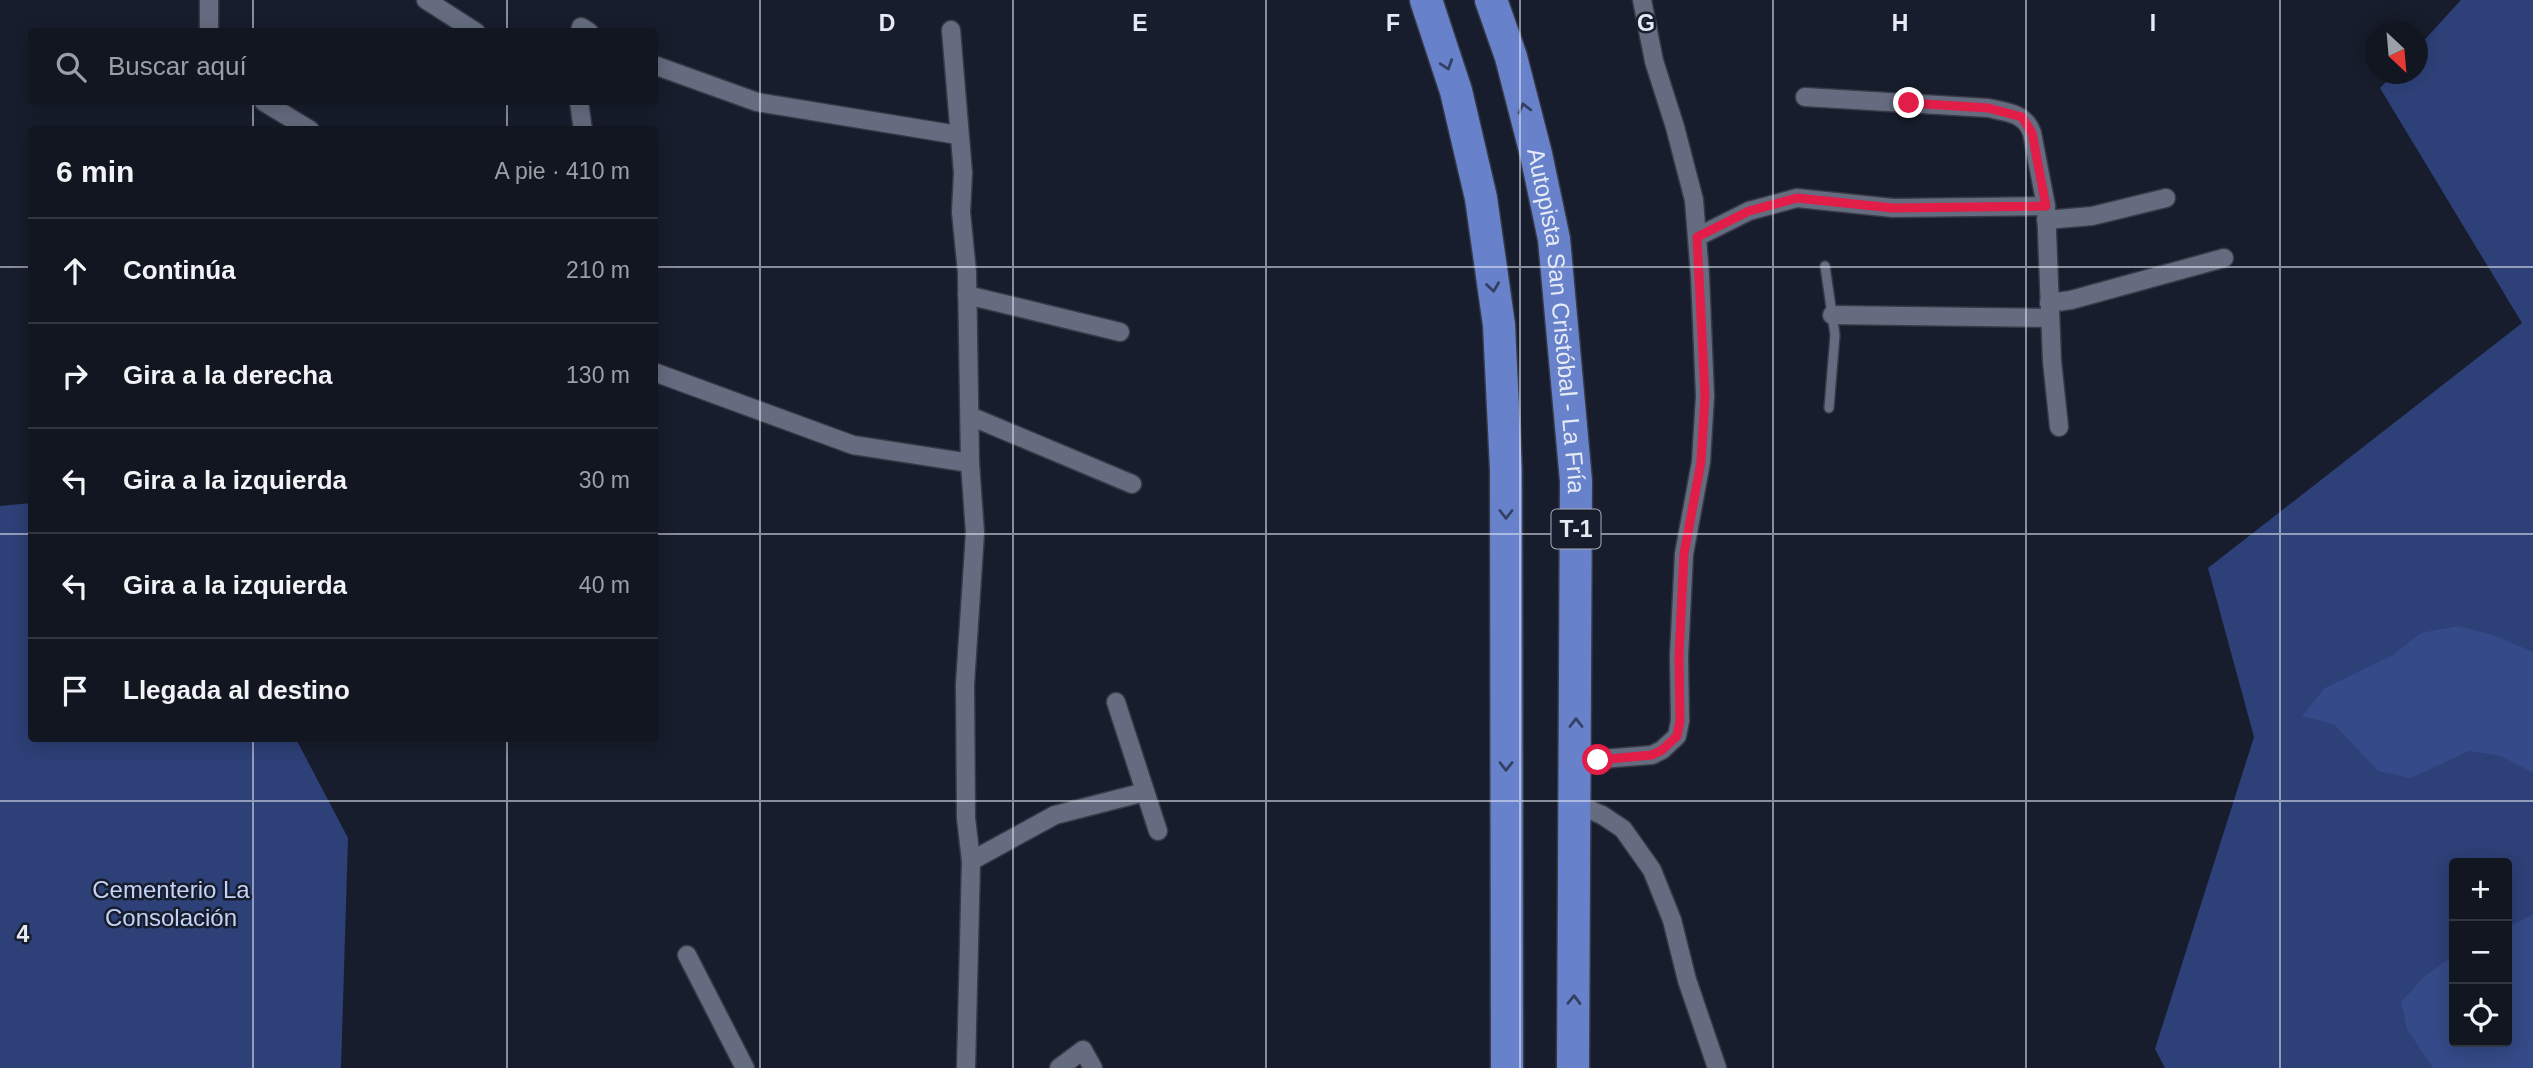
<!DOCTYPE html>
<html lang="es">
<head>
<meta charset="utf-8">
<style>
	body { margin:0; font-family:Helvetica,sans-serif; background:#1a1f2a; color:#f1f3f6 }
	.controls { position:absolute; right:21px; bottom:21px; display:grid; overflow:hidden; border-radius:7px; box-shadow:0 4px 18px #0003 }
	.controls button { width:63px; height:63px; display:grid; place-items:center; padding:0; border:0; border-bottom:2px solid #30353f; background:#111621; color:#f1f3f6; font:35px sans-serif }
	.compass { position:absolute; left:2365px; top:21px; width:63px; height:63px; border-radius:50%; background:#111621; box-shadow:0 4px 18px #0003; rotate:154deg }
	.stop { position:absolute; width:21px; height:21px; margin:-16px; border:5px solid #e11d48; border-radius:50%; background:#fff }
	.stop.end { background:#e11d48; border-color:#fff; box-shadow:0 2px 7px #0008 }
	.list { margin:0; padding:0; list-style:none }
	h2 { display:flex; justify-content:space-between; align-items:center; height:91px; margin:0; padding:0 28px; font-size:30px }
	h2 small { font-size:23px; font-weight:400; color:#9c9fa5 }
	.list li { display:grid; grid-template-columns:46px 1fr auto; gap:21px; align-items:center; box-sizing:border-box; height:105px; padding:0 28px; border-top:2px solid #30353f }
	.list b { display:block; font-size:26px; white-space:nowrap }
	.list em { font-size:23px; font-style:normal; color:#9c9fa5 }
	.icon { flex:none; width:38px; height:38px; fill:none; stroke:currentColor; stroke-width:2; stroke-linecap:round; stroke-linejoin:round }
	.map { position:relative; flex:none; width:2533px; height:1068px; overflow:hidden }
	.search { position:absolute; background:#111621; box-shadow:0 4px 18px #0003; left:28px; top:28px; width:630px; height:77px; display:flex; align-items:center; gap:18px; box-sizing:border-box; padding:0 24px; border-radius:7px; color:#9c9fa5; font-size:26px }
	.panel { position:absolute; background:#111621; box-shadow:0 4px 18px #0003; left:28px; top:126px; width:630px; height:616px; border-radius:7px }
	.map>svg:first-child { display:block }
</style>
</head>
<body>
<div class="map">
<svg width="2533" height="1068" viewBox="0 0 2533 1068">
	<rect width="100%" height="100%" fill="#171d2c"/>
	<!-- green -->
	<g fill="#2d4077" fill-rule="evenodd">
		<path d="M 2461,0 L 2533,0 L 2533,1068 L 2165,1068 L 2155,1049 L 2254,737 L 2208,568 L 2522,323 L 2380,88 L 2394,74 L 2418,74 L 2418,47 ZM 2454,863 L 2507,863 L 2507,1042 L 2454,1042 Z"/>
		<polygon points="31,503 32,738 296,739 348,838 341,1068 0,1068 0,506"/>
	</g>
	<!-- forest -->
	<g fill="#354a88">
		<polygon points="2458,626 2493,635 2533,652 2533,773 2501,756 2469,751 2411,778 2378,771 2334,724 2302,716 2325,688 2393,655 2421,633"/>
		<polygon points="2533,914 2533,1068 2433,1068 2407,1029 2401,1002 2425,976 2454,955 2454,1042 2507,1042 2507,928"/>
	</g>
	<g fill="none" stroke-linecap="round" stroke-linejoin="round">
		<defs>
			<polyline id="lane" points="1825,266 1835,335 1829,408"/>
			<g id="street">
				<polyline points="209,0 209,32"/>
				<polyline points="426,0 476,32"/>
				<polyline points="951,30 963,173 961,212 967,272 970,463 975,533 965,684 966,818 971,861 966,1068"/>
				<polyline points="580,32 581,27 589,32"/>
				<polyline points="654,65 757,102 958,135"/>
				<path d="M 1805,97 L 1988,108 C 2007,112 2025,113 2032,133 L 2046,206 L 2052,361 L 2059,427"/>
				<polyline points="264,102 310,130"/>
				<polyline points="579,102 583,130"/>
				<polyline points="2046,220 2092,216 2166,198"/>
				<polyline points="1697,237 1749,211 1797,198 1893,208 2046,206"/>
				<polyline points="967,295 1120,332"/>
				<polyline points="2049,303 2071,300 2224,258"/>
				<polyline points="1832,315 2050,318"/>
				<polyline points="654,372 853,445 970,463"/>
				<polyline points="970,416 1132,484"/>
				<polyline points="1116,702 1158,831"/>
				<polyline points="1576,761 1652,755 1662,750 1677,736 1680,721 1679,656 1684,554 1701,462 1705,396 1700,276 1694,200 1675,127 1654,61 1642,0"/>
				<polyline points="1576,804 1602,815 1623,829 1652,870 1672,920 1687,980 1717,1068"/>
				<polyline points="971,861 1055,815 1145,792"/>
				<polyline points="687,955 745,1068"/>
				<polyline points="1059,1068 1083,1050 1093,1068"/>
			</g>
			<g id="highway">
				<polyline points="1426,0 1456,91 1481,198 1499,325 1506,470 1507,1068"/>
				<path id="s1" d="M 1491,0 L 1511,57 L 1536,154 L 1554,239 L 1576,481 L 1573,1068"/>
			</g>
		</defs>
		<!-- lane casing -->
		<use href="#lane" stroke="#363946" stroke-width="12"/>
		<!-- street casing -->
		<use href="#street" stroke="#363946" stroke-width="21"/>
		<!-- highway casing -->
		<use href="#highway" stroke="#363946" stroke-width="35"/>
		<!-- lane -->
		<use href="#lane" stroke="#656c7f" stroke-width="9"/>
		<!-- street -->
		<use href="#street" stroke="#656c7f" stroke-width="18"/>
		<!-- highway -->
		<use href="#highway" stroke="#6782cb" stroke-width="32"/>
	</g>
	<!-- one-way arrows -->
	<defs><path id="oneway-chevron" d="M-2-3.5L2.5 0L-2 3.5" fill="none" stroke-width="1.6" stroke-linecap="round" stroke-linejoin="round" transform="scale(1.75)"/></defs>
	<g stroke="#334064">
		<use href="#oneway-chevron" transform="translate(1447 65) rotate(71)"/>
		<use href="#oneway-chevron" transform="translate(1524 108) rotate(-105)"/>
		<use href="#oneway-chevron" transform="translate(1493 287) rotate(82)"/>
		<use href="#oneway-chevron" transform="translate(1506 514) rotate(90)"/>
		<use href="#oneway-chevron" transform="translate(1576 723) rotate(-90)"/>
		<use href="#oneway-chevron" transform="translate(1506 766) rotate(90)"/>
		<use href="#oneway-chevron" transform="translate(1574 1000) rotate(-89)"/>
	</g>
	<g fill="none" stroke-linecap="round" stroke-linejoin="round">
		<!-- route -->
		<polyline stroke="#e11d48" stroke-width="9" points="1598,760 1652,755 1662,750 1677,736 1680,721 1679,656 1684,554 1701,462 1705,396 1697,237 1749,211 1797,198 1893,208 2046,206 2032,133 2022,117 1988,108 1909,103"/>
	</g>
	<!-- grid -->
	<path fill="none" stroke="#e5eaf5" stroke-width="2" stroke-opacity="0.55" d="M 253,0 L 253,32M 507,0 L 507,32M 760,0 L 760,1068M 1013,0 L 1013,1068M 1266,0 L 1266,1068M 1520,0 L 1520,1068M 1773,0 L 1773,1068M 2026,0 L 2026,1068M 2280,0 L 2280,1068M 253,102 L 253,130M 507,102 L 507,130M 0,267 L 32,267M 654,267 L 2533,267M 0,534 L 32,534M 654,534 L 2533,534M 253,738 L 253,1068M 507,738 L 507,1068M 0,801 L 2533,801"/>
	<g text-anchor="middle" stroke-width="5" stroke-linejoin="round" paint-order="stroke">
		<!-- shield labels -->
		<rect fill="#171d2c" stroke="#a7acb9" stroke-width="2" x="1551.5" y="509.5" width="49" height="39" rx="5"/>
		<g font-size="23" font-weight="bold" fill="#e5eaf5">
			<text x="1576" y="537">T-1</text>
		</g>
		<!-- street labels -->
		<g font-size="24" fill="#e5eaf5" stroke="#171d2c">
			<text dy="8" stroke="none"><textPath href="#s1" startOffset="329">Autopista San Cristóbal - La Fría</textPath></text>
		</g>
		<!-- park labels -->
		<g font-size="24" fill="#c3d3f8" stroke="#171d2c">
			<text x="171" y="898">Cementerio La<tspan x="171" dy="28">Consolación</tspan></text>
		</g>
	</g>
	<g font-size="23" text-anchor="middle" font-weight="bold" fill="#e5eaf5" stroke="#171d2c" stroke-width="5" stroke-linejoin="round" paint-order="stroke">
		<text x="887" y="31">D</text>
		<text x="1140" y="31">E</text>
		<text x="1393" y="31">F</text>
		<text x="1646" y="31">G</text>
		<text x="1900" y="31">H</text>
		<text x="2153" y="31">I</text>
		<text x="23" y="942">4</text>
	</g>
</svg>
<div class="controls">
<button>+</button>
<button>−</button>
<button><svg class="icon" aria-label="locate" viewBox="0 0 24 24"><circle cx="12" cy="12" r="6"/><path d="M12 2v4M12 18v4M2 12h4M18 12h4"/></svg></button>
</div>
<svg class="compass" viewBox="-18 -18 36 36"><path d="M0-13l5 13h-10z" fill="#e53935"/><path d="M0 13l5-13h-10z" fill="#9c9fa5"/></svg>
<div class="stop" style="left:1598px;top:760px"></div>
<div class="stop end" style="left:1909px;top:103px"></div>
<div class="search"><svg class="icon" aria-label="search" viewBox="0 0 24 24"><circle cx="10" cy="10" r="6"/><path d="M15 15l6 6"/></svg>Buscar aquí</div>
<section class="panel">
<h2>6 min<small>A pie · 410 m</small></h2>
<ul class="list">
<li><svg class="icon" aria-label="ahead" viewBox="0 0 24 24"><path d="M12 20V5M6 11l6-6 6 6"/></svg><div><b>Continúa</b></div><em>210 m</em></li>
<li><svg class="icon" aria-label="right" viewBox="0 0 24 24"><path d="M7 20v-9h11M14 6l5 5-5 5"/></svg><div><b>Gira a la derecha</b></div><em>130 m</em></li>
<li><svg class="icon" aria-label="left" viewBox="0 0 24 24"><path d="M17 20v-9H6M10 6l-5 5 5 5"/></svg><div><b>Gira a la izquierda</b></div><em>30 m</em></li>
<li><svg class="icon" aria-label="left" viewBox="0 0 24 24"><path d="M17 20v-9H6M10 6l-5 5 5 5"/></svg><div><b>Gira a la izquierda</b></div><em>40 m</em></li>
<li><svg class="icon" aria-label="arrive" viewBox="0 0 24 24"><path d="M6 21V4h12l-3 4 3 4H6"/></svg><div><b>Llegada al destino</b></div></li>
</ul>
</section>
</div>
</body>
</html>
